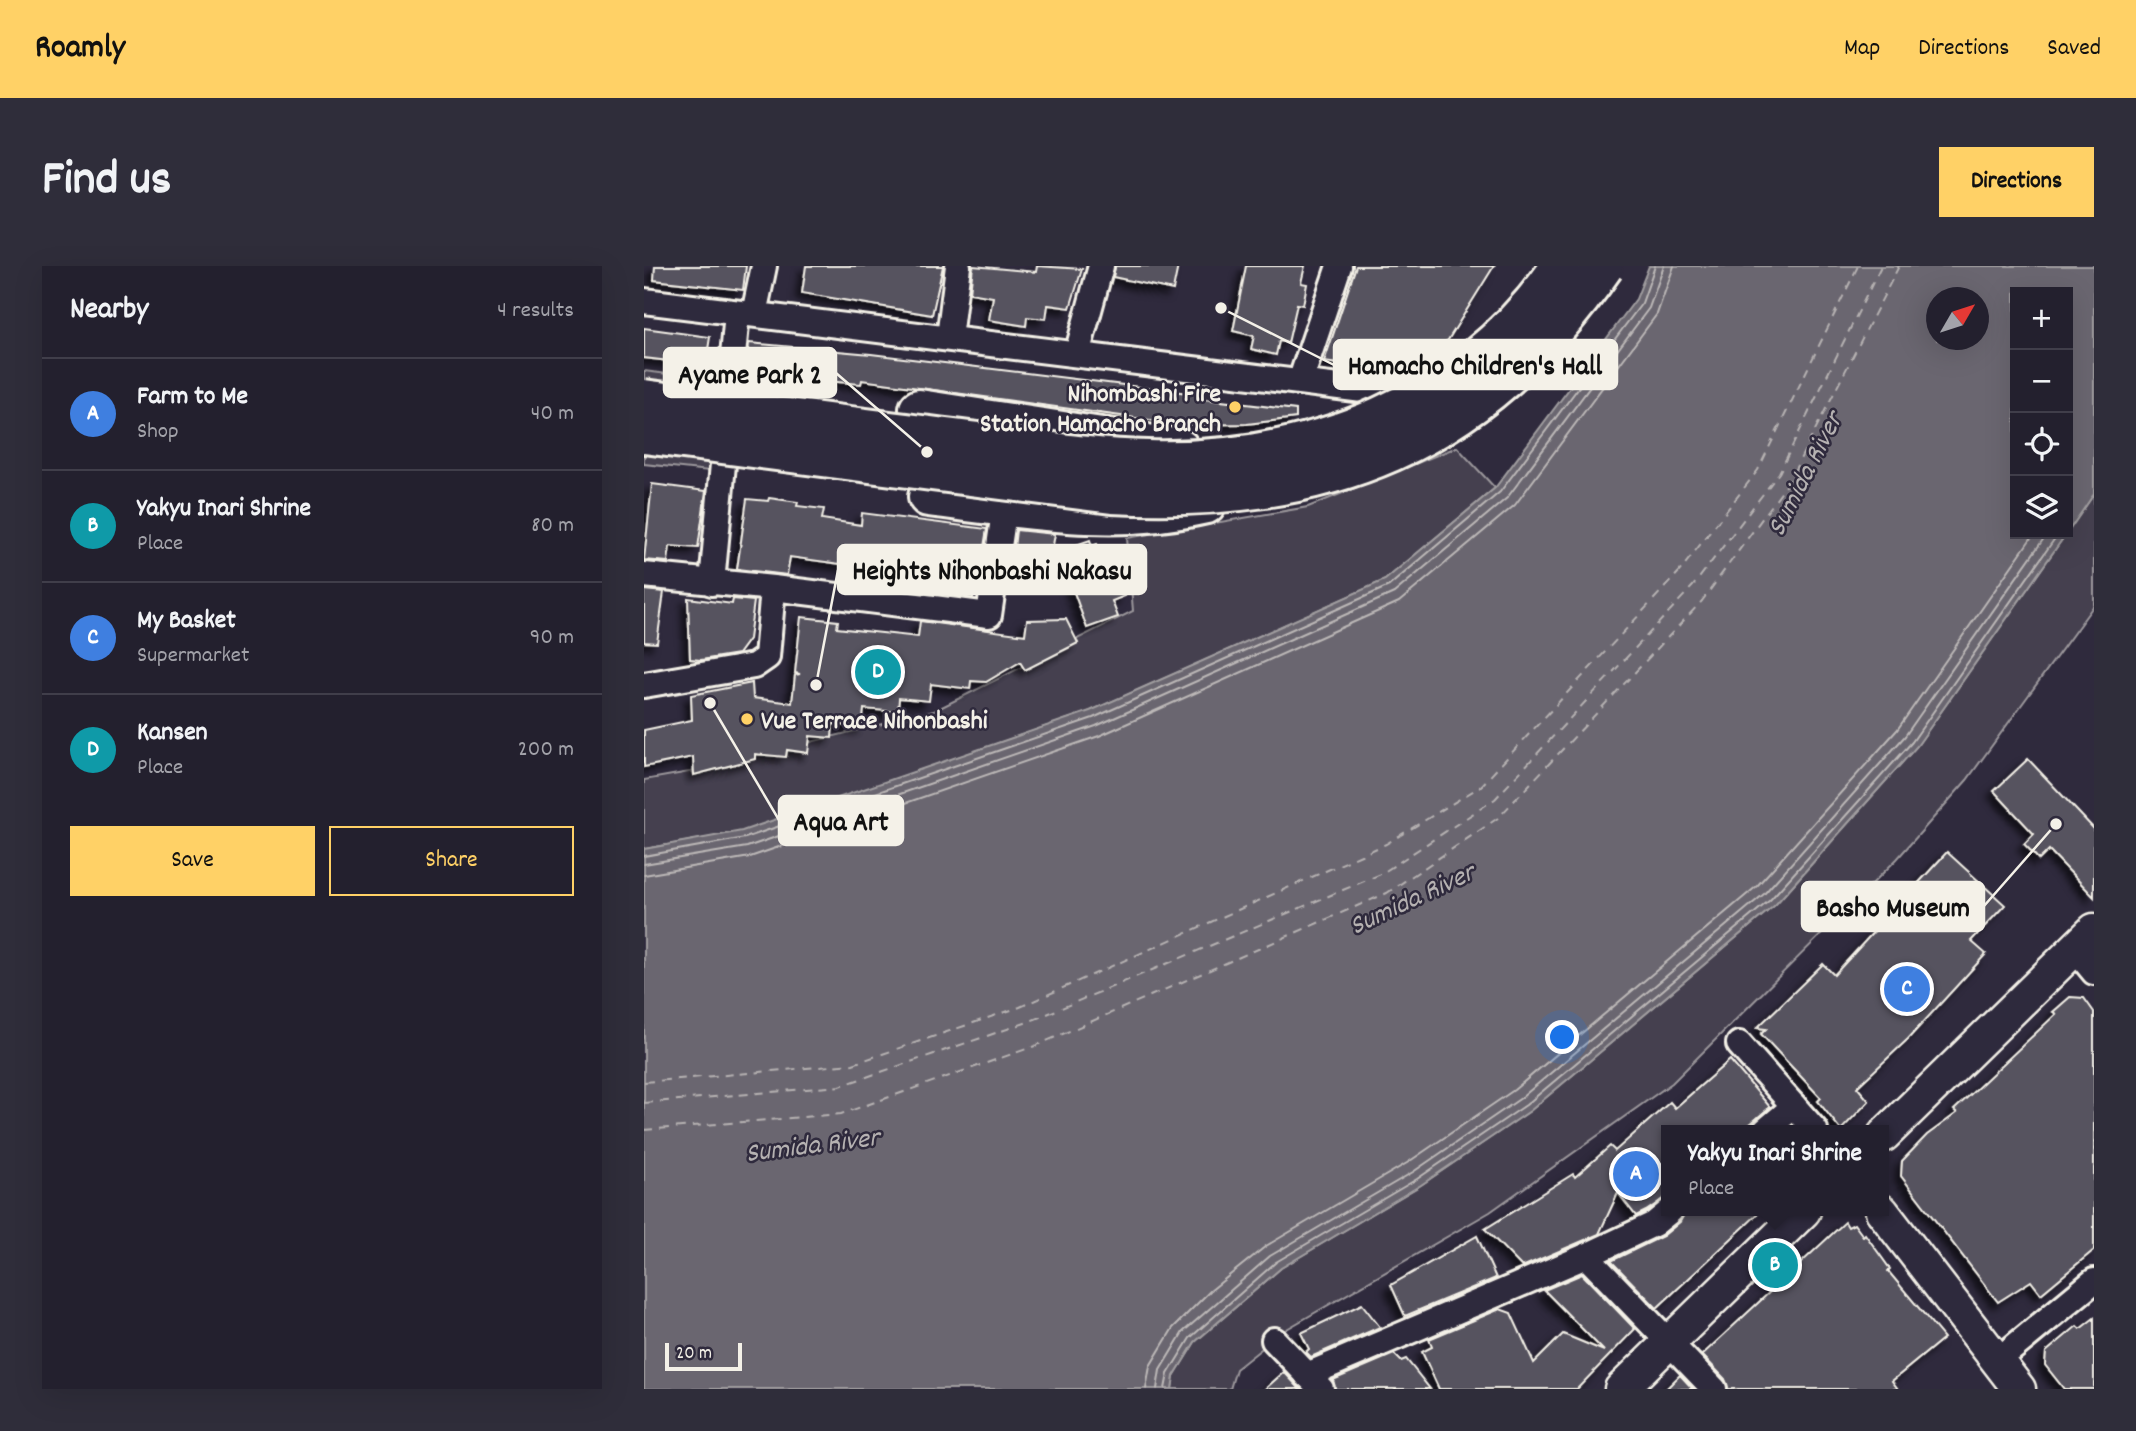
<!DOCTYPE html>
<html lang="en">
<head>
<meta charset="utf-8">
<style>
	body { margin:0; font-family:Dekko,sans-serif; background:#2f2d3a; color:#f1f3f6 }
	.controls { position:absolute; right:21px; top:21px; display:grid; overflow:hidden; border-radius:0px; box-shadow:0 7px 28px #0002 }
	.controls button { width:63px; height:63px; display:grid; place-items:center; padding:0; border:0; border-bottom:2px solid #403e4a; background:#23202e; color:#f1f3f6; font:35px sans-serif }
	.compass { position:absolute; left:1282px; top:21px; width:63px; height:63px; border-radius:50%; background:#23202e; box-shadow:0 7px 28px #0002; rotate:51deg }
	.scale { position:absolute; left:21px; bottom:18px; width:77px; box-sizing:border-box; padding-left:7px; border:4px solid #f4f1e8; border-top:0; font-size:19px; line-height:24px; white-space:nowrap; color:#f4f1e8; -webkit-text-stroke:5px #2f2a3d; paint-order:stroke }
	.you { position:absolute; left:919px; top:772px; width:24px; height:24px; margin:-18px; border:5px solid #fff; border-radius:50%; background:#1a73e8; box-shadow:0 0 0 10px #1a73e833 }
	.badge { display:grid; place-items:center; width:46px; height:46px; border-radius:50%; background:#ffd166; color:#fff; font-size:23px; font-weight:700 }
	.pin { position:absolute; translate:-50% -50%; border:4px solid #fff; box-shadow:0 2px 7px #0006 }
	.popup { position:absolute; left:1017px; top:859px; width:228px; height:91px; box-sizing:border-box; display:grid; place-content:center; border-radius:0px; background:#23202e; filter:drop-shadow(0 2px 5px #0005); font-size:23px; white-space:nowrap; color:#a3a3aa }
	.popup b { font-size:26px; color:#f1f3f6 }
	.popup::after { content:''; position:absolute; left:50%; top:100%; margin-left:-14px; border:14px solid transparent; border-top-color:#23202e }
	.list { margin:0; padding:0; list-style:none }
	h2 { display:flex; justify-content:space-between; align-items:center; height:91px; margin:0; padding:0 28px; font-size:30px }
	h2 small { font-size:23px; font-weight:400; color:#a3a3aa }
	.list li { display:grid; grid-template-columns:46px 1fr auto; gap:21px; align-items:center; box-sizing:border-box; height:112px; padding:0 28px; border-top:2px solid #403e4a }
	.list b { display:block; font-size:26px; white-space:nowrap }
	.list p { margin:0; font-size:23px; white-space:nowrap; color:#a3a3aa }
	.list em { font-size:23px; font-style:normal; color:#a3a3aa }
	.actions { display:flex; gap:14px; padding:21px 28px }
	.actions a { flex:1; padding:16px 0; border:2px solid #ffd166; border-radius:0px; text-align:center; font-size:24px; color:#ffd166 }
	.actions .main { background:#ffd166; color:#111 }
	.icon { flex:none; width:38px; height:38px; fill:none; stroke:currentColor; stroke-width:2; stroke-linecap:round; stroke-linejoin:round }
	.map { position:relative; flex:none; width:1450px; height:1123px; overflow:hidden; border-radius:0px }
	header { display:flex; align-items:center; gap:42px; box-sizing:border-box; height:98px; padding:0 35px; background:#ffd166; color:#111 }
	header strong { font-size:33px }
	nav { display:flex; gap:38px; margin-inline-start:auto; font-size:24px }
	.intro { display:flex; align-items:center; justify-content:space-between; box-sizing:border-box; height:168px; padding:0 42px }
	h1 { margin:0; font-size:49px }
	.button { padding:18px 32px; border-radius:0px; background:#ffd166; color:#111; font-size:24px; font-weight:700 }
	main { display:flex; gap:42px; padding:0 42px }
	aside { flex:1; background:#23202e; border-radius:0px; box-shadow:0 7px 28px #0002 }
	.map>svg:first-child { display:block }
</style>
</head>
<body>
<header>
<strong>Roamly</strong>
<nav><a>Map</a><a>Directions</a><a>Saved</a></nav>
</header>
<div class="intro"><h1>Find us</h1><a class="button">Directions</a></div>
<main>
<aside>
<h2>Nearby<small>4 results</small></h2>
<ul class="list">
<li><span class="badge" style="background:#3f7fe0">A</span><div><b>Farm to Me</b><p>Shop</p></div><em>40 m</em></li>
<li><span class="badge" style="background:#0f9aa8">B</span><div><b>Yakyu Inari Shrine</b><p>Place</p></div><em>80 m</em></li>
<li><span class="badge" style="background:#3f7fe0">C</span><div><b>My Basket</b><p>Supermarket</p></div><em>90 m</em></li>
<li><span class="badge" style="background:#0f9aa8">D</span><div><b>Kansen</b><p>Place</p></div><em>200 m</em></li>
</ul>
<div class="actions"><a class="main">Save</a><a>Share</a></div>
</aside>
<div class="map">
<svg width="1450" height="1123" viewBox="0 0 1450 1123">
	<defs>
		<filter id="shadow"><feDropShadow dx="-6" dy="6" stdDeviation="3.5" flood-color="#0009"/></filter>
	</defs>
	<rect width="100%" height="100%" fill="#2f2a3d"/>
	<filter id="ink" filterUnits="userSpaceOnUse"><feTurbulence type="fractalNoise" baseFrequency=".0143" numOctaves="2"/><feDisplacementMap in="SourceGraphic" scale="14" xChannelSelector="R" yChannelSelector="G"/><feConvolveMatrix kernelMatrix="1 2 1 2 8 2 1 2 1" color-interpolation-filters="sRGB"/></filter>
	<g filter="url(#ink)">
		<!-- green -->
		<g fill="#454050" stroke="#9c989c" stroke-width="2">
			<polygon points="0,105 72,114 65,205 0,198"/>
			<polygon points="813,181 851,222 741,314 447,445 98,566 0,583 0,514 51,505 290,445 489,345 483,272 664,241"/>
			<polygon points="1450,228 1450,339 1323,514 1253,593 1028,817 846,946 641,1064 592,1103 586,1123 528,1123 530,1110 551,1076 637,1002 777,919 886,845 1131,639 1273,480"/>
		</g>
		<!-- water -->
		<path fill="#6a6670" stroke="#a19ea0" stroke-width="2" fill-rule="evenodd" d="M 1005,0 L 1450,0 L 1450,228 L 1424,266 L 1424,26 L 1371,26 L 1371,268 L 1422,268 L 1273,480 L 1131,639 L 886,845 L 777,919 L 637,1002 L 551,1076 L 530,1110 L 528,1123 L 0,1123 L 0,583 L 98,565 L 446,445 L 741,314 L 851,222 L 992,33 ZM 1293,32 L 1335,32 L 1335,74 L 1293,74 Z"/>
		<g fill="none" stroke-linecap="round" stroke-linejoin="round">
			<!-- shore -->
			<g stroke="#bdb9b8" stroke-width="2">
				<polyline points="0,590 101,572 449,452 745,320 856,226 998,37 1011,0"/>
				<polyline points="0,598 103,581 452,460 750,327 863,232 1005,42 1020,0"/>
				<polyline points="0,609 106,591 455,470 755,336 871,239 1013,48 1030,0"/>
				<polyline points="502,1123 506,1100 529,1062 566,1025 622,980 763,897 870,824 1113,620 1253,464 1390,268"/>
				<polyline points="513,1123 516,1104 539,1066 626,990 769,906 877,832 1120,628 1261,470 1403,268"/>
				<polyline points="521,1123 524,1108 546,1072 632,996 773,913 882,839 1126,634 1268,476 1414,268"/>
			</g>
			<!-- ferry -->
			<g stroke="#b6b2b2" stroke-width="2" stroke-dasharray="9 7" stroke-linecap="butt">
				<polyline points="0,816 209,798 376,741 742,578 837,520 1035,306 1114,204 1214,0"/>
				<polyline points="0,837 196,820 384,756 737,608 851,533 1049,320 1135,207 1237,0"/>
				<polyline points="0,864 197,848 391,780 743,627 854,552 1058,335 1144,217 1255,0"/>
			</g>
		</g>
		<!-- building -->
		<g fill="#56525f" stroke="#f4f1e8" stroke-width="2" filter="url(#shadow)">
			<polygon points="11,0 102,0 99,24 10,14"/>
			<polygon points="162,0 299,0 288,49 158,27"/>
			<polygon points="329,0 392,6 393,0 438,3 426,42 404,39 402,53 383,51 382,60 345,54 349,31 326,27"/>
			<polygon points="471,0 534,0 529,24 469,11"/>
			<polygon points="602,0 661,0 657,17 663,18 659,39 653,38 644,77 635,75 632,89 607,83 610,70 589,65"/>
			<polygon points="712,0 850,0 804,74 770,99 749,106 680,96"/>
			<polygon points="0,62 66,71 62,96 51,95 50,98 0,92"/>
			<polygon points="105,77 227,88 512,123 552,128 552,132 652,144 652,152 603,158 542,159 218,114 217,118 119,110 119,105 103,103"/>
			<polygon points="8,218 62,225 54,282 26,280 24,296 0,294"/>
			<polygon points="125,232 154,236 153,240 180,243 178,253 217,259 218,247 343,263 339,287 335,286 329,332 209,311 211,300 146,291 143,309 93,303 103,233 124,235"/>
			<polygon points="372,264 411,268 406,296 369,291"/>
			<polygon points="446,274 448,280 453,278 466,312 473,309 481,330 468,335 474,351 443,362 415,285"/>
			<polygon points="0,324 20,326 13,377 0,376"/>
			<polygon points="44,332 88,338 89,333 110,335 105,373 94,388 57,394 46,393"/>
			<polygon points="157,351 194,355 193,362 274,371 276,355 381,369 383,354 422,353 434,377 381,404 376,396 342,416 327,415 326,423 287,418 285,435 255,432 254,446 220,443 218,462 189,458 188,472 166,470 164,487 143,484 142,491 111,488 111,493 50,509 49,491 0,501 0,464 48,454 47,429 108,417 109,432 148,437 151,409 156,408 151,407"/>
			<polygon points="1384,493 1450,563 1450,631 1405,584 1395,594 1388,586 1380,578 1390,568 1350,525"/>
			<polygon points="1303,586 1361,639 1327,675 1342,688 1264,773 1213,821 1225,835 1197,864 1174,835 1177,832 1117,768 1122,763 1113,762 1179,698 1190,709"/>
			<polygon points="1426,731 1440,732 1450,746 1450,984 1397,1028 1387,1015 1354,1036 1257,910 1258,895 1283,869 1313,847 1310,844 1412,748 1409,746"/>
			<polygon points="1086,794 1126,841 1099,864 1023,864 1023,931 1002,945 992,950 974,927 955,968 878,1001 841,963 929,908 931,911 966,880 971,885 1026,836 1031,842"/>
			<polygon points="1041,945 1117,945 1013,1042 967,995 1019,970 1036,956"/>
			<polygon points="1201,956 1204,961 1210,958 1219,970 1221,968 1246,1003 1244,1005 1300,1072 1248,1115 1254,1123 1084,1123 1081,1113 1058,1089"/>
			<polygon points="833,970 852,1012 761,1050 747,1019"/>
			<polygon points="938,1008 991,1063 933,1123 795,1123 778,1086 788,1081 785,1073 856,1043 867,1047 890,1097 919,1068 960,1085 900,1024"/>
			<polygon points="718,1038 736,1061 667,1091 662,1086 665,1083 657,1067"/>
			<polygon points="1450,1052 1450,1123 1420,1123 1401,1099 1402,1086 1433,1060 1436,1063"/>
			<polygon points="750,1088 757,1095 762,1093 786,1123 691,1123 689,1114"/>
			<polygon points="640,1106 656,1123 621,1123"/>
			<polygon points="1036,1109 1049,1123 1022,1123"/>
		</g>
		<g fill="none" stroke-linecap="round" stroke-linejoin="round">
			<defs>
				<g id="minor">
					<path d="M 0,35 L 719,124 C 741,123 762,121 781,110"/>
					<polyline points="110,48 120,0"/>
					<polyline points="305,72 314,0"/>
					<polyline points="433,88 457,0"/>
					<polyline points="656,116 695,0"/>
					<polyline points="0,309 129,322 123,391 110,400 0,419"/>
					<polyline points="68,317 93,47"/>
					<polyline points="129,322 345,349 359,253"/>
					<polyline points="1431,683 1450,706"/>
					<polyline points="1095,778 1171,864"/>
					<polyline points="1122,864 1150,840"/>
					<polyline points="942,990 1070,1123"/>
					<polyline points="630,1074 677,1123"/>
					<polyline points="1353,1095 1450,1015"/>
					<polyline points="663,1109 942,990 1010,958 1026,945"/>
				</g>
				<g id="tertiary">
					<polyline points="1240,869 1450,664"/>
					<polyline points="1238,945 1375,1123"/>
					<polyline points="977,1123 1160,945"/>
				</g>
				<g id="motorway">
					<polyline points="275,143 536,183"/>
					<path d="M 284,231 C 376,242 470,260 562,238"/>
				</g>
			</defs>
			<!-- minor casing -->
			<use href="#minor" stroke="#f4f1e8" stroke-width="30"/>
			<!-- tertiary casing -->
			<use href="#tertiary" stroke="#f4f1e8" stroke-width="37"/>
			<!-- motorway casing -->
			<use href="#motorway" stroke="#f4f1e8" stroke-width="44"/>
			<!-- minor -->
			<use href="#minor" stroke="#2f2a3d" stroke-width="24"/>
			<!-- tertiary -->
			<use href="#tertiary" stroke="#2f2a3d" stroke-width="32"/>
			<!-- motorway -->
			<use href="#motorway" stroke="#2f2a3d" stroke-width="38"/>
			<defs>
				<g id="motorway-bridge">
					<path d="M 0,133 C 108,147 217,162 326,175 C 385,182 445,193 504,194 C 668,198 822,138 917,0"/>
					<path d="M 0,168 L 468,228 C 682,239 836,180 960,0"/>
				</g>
			</defs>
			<!-- motorway-bridge casing -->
			<use href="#motorway-bridge" stroke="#f4f1e8" stroke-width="44" stroke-linecap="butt"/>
			<!-- motorway-bridge -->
			<use href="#motorway-bridge" stroke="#2f2a3d" stroke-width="38"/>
		</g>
	</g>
	<!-- markers -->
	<g fill="#ffd166" stroke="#2f2a3d" stroke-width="2.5">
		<circle cx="591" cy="141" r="7"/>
		<circle cx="103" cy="453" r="7"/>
	</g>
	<g text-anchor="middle" stroke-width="5" stroke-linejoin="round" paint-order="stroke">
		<!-- poi labels -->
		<g font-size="26" font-weight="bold" fill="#f4f1e8" stroke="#2f2a3d" text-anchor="end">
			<text x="577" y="135">Nihombashi Fire<tspan x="577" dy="30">Station Hamacho Branch</tspan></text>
			<text x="117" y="462" text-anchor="start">Vue Terrace Nihonbashi</text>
		</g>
		<!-- water labels -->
		<g font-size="28" font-style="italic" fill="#b6b2b2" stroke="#2f2a3d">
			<text transform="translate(1159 207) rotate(-63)" y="10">Sumida River</text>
			<text transform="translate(767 631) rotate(-25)" y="10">Sumida River</text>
			<text transform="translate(168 877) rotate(-7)" y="10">Sumida River</text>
		</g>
	</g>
	<!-- callouts -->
	<path fill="none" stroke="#f4f1e8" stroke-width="2.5" d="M577 42L690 99M283 186L192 107M172 419L194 304M66 437L135 554M1412 558L1340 640"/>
	<g fill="#f4f1e8" stroke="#2f2a3d" stroke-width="2.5">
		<circle cx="577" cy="42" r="7"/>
		<circle cx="283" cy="186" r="7"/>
		<circle cx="172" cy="419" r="7"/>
		<circle cx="66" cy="437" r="7"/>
		<circle cx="1412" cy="558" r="7"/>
	</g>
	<g fill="#f4f1e8" stroke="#f4f1e8" stroke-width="2.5">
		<rect x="690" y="74" width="283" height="49" rx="7"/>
		<rect x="20" y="82" width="172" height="49" rx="7"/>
		<rect x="194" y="279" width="308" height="49" rx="7"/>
		<rect x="135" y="530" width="124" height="49" rx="7"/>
		<rect x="1158" y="616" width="182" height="49" rx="7"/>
	</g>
	<g font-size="28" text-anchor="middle" font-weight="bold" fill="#111">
		<text x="831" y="108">Hamacho Children's Hall</text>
		<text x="106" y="117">Ayame Park 2</text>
		<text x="348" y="313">Heights Nihonbashi Nakasu</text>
		<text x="197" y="564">Aqua Art</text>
		<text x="1249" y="650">Basho Museum</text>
	</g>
</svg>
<div class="controls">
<button>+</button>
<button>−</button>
<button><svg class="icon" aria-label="locate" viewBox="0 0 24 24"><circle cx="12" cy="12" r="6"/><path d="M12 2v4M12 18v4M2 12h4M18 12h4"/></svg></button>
<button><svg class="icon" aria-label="layers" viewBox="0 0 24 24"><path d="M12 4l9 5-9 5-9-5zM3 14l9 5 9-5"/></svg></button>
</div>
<svg class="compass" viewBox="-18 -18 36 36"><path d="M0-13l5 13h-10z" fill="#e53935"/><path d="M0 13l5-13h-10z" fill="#a3a3aa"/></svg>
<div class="scale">20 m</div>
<div class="you"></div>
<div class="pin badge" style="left:992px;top:908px;background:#3f7fe0">A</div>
<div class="pin badge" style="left:1131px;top:999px;background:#0f9aa8">B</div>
<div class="popup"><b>Yakyu Inari Shrine</b>Place</div>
<div class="pin badge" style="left:1263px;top:723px;background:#3f7fe0">C</div>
<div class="pin badge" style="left:234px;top:406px;background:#0f9aa8">D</div>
</div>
</main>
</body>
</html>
